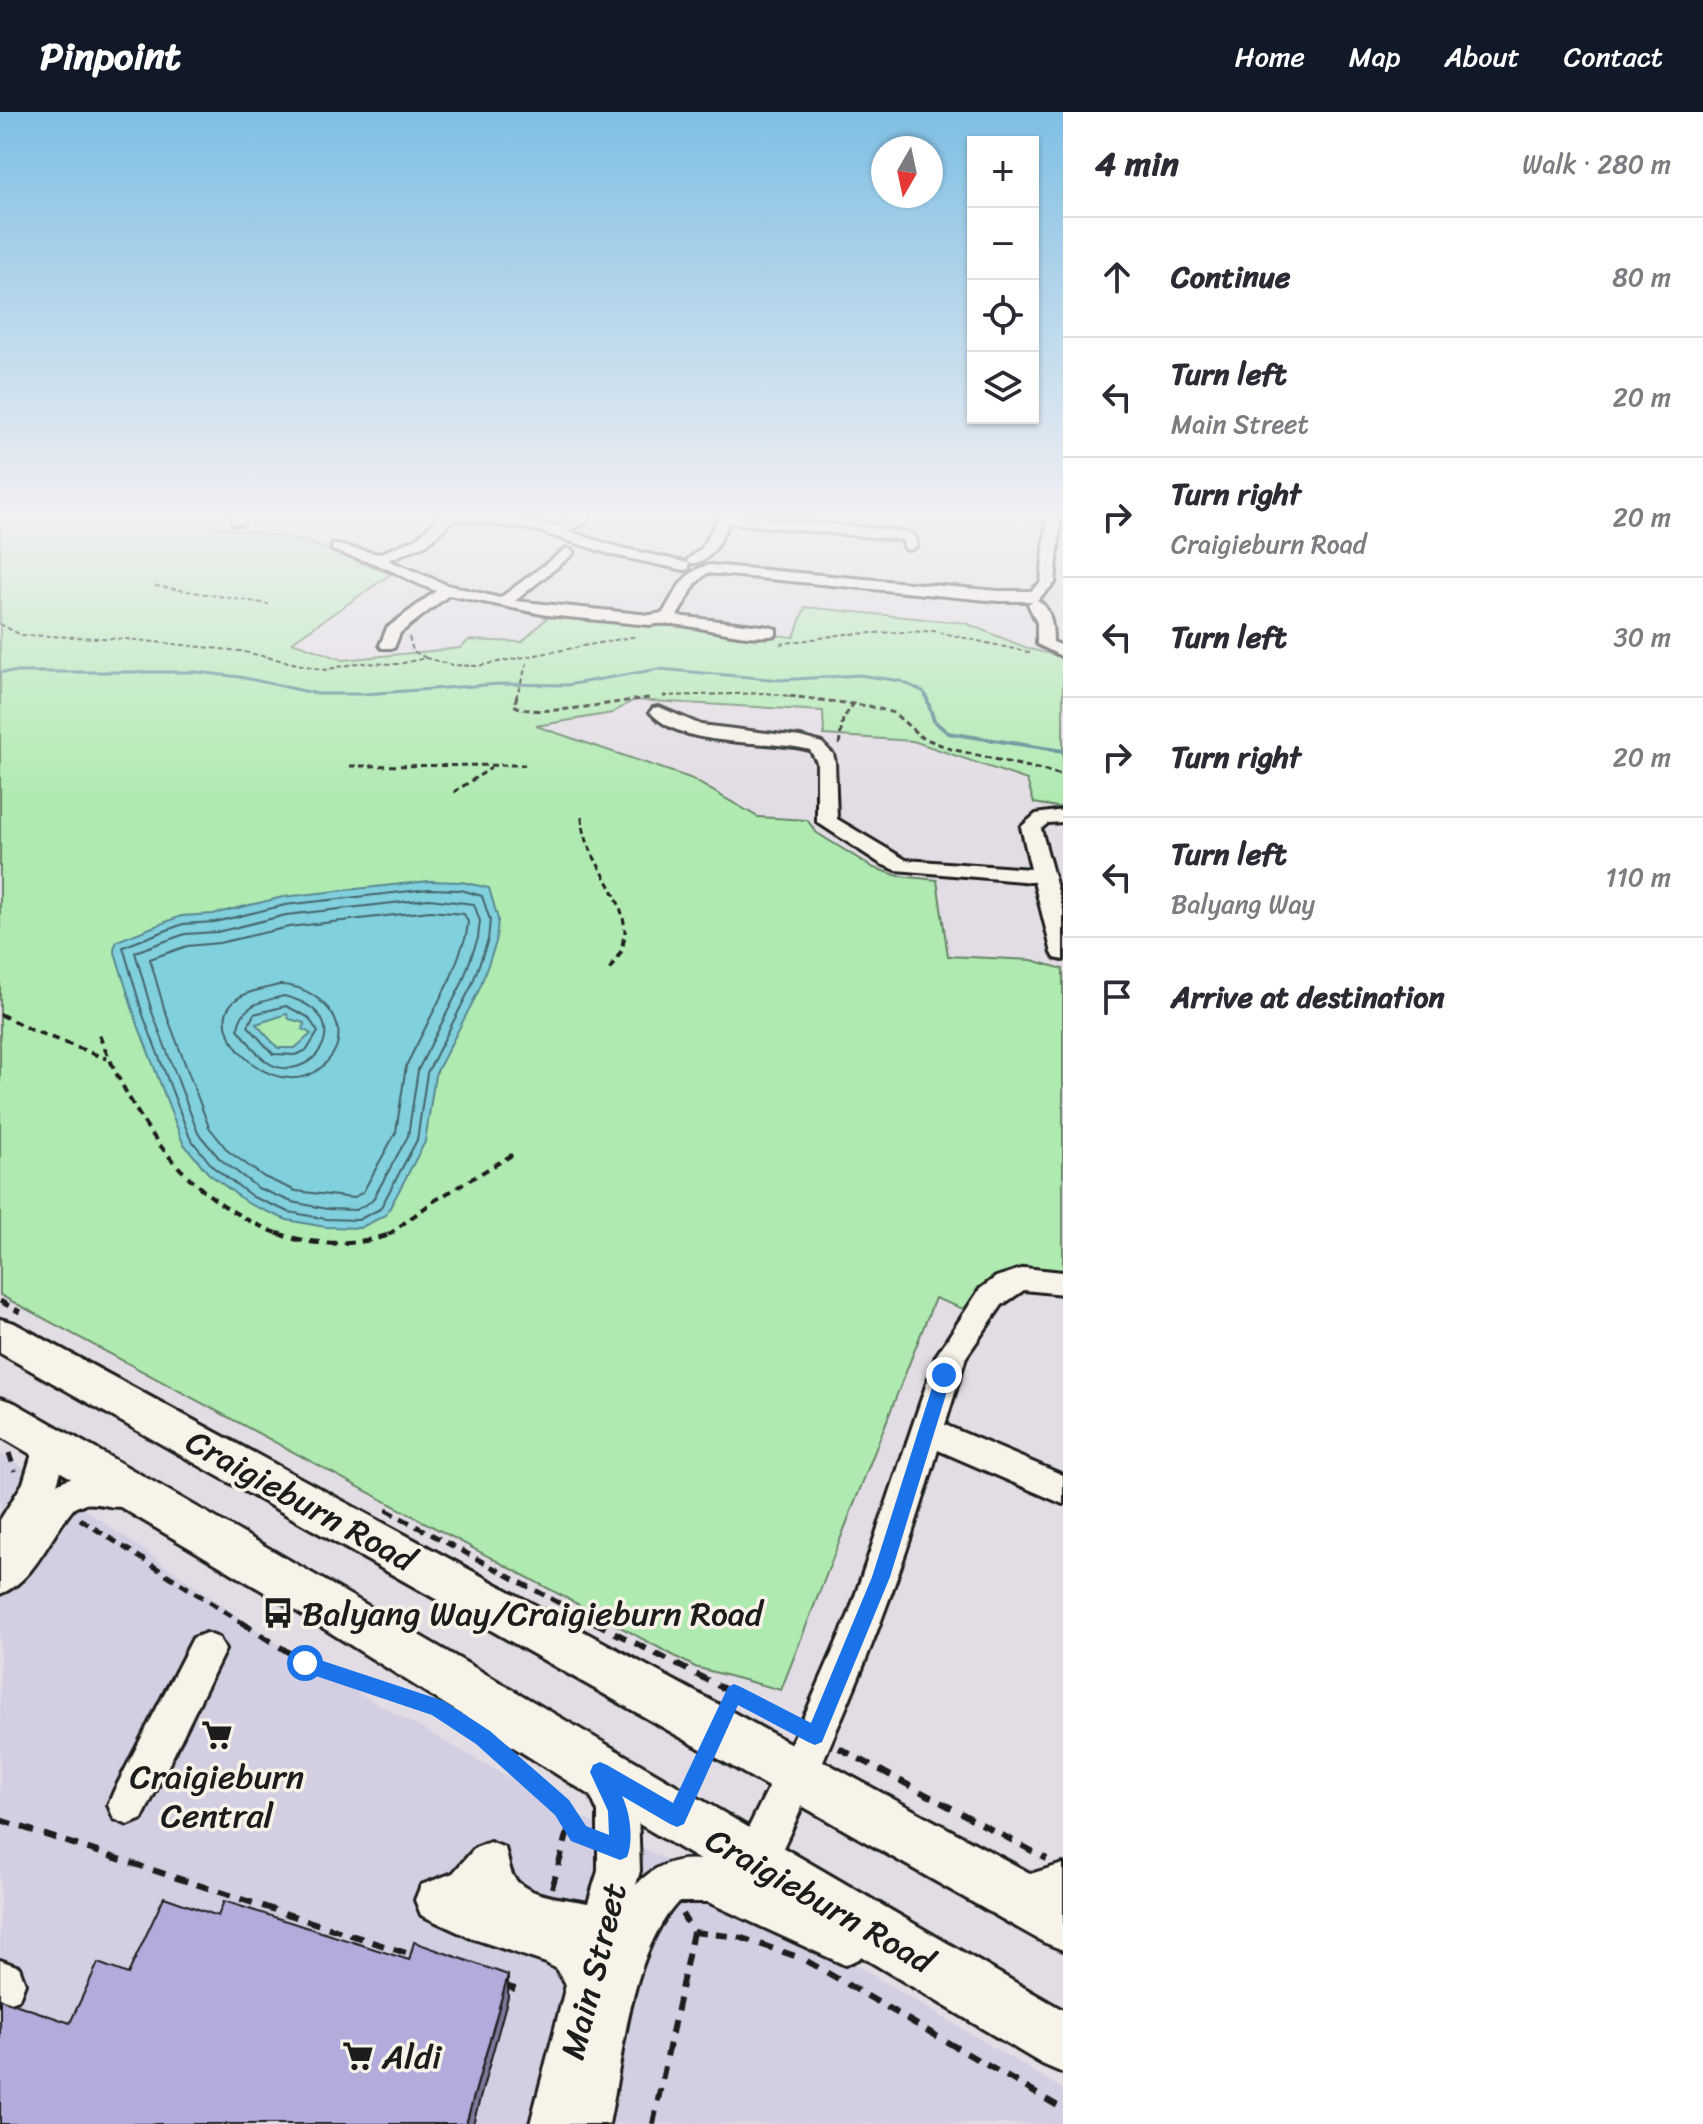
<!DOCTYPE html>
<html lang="en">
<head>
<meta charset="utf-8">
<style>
	body { margin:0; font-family:Sriracha,sans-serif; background:#f2f2f3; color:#2b2b33 }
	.controls { position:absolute; right:24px; top:24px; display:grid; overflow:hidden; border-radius:0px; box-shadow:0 2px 6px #0004 }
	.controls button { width:72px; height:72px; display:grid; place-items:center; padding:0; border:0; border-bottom:2px solid #e1e1e2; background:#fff; color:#2b2b33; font:40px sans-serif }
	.compass { position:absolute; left:871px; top:24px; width:72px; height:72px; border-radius:50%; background:#fff; box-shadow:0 2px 6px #0004; rotate:189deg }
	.stop { position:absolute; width:24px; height:24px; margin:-18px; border:6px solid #1a73e8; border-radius:50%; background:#fff }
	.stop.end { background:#1a73e8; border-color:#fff; box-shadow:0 2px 8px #0008 }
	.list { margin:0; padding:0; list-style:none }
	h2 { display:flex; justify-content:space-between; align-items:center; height:104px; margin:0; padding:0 32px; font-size:34px }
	h2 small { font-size:26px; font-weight:400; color:#7c7c81 }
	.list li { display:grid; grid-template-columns:52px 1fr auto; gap:24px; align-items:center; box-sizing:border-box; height:120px; padding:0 32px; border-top:2px solid #e1e1e2 }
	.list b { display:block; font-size:30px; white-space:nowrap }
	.list p { margin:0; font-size:26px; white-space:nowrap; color:#7c7c81 }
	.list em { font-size:26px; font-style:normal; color:#7c7c81 }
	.icon { flex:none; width:44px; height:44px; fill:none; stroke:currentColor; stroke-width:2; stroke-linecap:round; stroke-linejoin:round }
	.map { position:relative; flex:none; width:1063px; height:2012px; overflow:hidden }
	header { display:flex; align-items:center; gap:48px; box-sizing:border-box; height:112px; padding:0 40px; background:#111827; color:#fff }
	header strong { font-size:38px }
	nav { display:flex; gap:44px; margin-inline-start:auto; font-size:28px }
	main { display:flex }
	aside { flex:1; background:#fff }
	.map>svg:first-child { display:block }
</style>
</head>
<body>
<header>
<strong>Pinpoint</strong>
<nav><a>Home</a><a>Map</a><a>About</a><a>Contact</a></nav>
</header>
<main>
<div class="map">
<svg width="1063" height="2012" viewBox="0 0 1063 2012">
	<rect width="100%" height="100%" fill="#e2dde4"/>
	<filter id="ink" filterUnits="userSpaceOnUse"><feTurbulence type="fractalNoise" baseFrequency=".0125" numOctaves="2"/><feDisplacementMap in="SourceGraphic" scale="16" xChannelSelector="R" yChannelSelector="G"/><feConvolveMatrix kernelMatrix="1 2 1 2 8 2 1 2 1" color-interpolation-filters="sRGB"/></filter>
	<g filter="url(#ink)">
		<!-- built -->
		<polygon fill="#d4cee2" points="0,1341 36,1363 305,1551 562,1695 747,1788 1063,1977 1063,2012 0,2012"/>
		<!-- green -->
		<polygon fill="#afebb1" stroke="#668466" stroke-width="2" points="0,402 140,402 202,412 305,429 391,462 292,530 343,548 460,536 469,528 522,530 552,501 794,525 805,495 965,511 1030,537 1063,545 1063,696 1034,691 1027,668 913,629 824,623 823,599 634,588 612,601 536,614 690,666 758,705 807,708 817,721 874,756 899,764 937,768 948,844 1032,848 1063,857 1063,1166 1039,1161 966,1198 935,1186 781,1578 695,1555 0,1183"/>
		<!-- water -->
		<path fill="#81d0dd" stroke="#598890" stroke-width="2" fill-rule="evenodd" d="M 429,769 L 462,770 L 489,776 L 498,807 L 496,830 L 479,878 L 435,963 L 425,1030 L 386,1103 L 360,1116 L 325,1115 L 287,1108 L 249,1092 L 208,1061 L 183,1031 L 135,905 L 114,837 L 117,829 L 181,804 L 213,802 L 283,785 ZM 287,902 L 289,907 L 304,911 L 303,917 L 311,922 L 295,936 L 278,936 L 256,912 Z"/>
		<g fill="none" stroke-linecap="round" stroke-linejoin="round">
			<!-- shore -->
			<g stroke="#446469" stroke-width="2">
				<polygon points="429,777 461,778 482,784 490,808 488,828 471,875 427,961 417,1028 380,1097 358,1108 326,1107 289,1100 253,1085 213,1055 190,1026 143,903 123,835 183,812 215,810 285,793"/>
				<polygon points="429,787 474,792 480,809 478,826 462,871 418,958 408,1024 372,1089 356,1098 327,1097 292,1090 258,1076 220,1047 198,1021 152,900 135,840 185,822 217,820 286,803"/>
				<polygon points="430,799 464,802 468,810 466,824 451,865 406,954 396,1020 363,1080 353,1086 296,1079 264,1065 228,1039 209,1015 164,896 150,847 187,834 219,831 289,815"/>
				<path d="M 279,873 C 314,872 357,911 330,946 C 286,1004 200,922 233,890 C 245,879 264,877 279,873 Z"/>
				<path d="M 284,884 C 365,904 309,978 267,950 C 256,943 247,927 238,917 C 241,892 263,889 284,884 Z"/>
				<polygon points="286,894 308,905 318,920 307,938 295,943 273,942 248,914 254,902"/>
			</g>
			<!-- stream-far1 -->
			<polyline stroke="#598890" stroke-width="3" points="0,560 197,560 240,565 318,582 364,582 500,572 567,573 659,557 780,568 859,563 901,569 924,580 927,586"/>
			<!-- stream -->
			<polyline stroke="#598890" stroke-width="4" points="926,584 934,609 948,621 1063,639"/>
			<defs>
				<g id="minor">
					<polygon points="232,402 246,402 242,412 232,412"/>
					<path d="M 481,402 L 553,415 L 578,402 L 593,402 L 582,413 L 567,419 L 621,436 L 689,451 L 687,448 L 701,437 L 721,402 L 908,420 L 915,424 L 917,434 L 910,438 L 905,437 L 902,428 L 729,411 C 720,427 711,454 689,451 L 689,457 L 684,458 L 613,443 L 535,418 L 454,407 L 427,432 L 388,448 L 447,473 L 500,486 L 567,436 L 574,440 L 572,443 L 515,489 L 650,503 L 663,501 C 676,479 684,458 710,453 L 998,479 L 1031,479 L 1041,470 L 1047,402 L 1061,402 L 1055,471 L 1037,488 C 1051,495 1053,514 1053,530 L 1063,534 L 1063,545 L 1037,532 L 1037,511 L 1028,492 L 1032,489 L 998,489 L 707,461 L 696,471 L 677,504 L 770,515 L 776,517 L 776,523 C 740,531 683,506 650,513 L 547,503 L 449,483 L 400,521 L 394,536 L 382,536 L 380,533 L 387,516 L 436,479 C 414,471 389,456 370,450 C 357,446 345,443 332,438 L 332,432 L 379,442 L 417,426 L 442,402 Z"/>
					<path d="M 659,595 L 701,613 L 800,625 L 822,631 L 833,642 L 835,650 L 837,707 L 906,748 L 1031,757 L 1021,715 L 1036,702 L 1063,698 L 1063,710 L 1048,711 L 1041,717 L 1063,798 L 1063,848 L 1055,846 L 1052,841 L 1034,770 L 896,758 L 881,752 L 817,710 L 817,650 L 810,638 C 764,626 684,638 650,600 L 653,596 Z"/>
					<path d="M 1024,1156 L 1063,1160 L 1063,1182 L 1024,1178 L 1002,1193 L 966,1245 L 945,1313 L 1063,1363 L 1063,1392 L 938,1338 C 894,1491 838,1622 769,1765 L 758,1769 L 860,1816 L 867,1831 L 860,1846 L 845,1853 L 708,1790 L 678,1790 C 630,1841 623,1945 609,2012 L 530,2012 L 566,1873 L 556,1857 L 546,1851 L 471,1826 L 421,1803 L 415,1788 L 421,1773 L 453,1761 L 475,1736 L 490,1730 L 505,1736 C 508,1745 509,1760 515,1767 C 529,1785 567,1787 588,1791 L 598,1759 L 598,1700 L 583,1667 L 589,1653 L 603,1647 L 617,1653 L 638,1698 L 640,1759 L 636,1773 C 665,1742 700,1742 737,1759 L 733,1750 L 739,1735 L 808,1596 L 849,1502 L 936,1244 L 980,1177 L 996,1165 Z"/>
					<path d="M 47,1318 L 59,1322 C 67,1338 63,1354 57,1372 C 83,1357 103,1364 129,1373 L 134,1383 L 129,1393 C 109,1400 94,1384 74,1396 C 50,1423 35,1469 0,1482 L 0,1408 L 23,1371 L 31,1345 L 31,1331 L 35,1322 Z"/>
					<polygon points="206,1521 219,1526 225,1538 142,1707 128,1713 114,1707 108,1693 114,1679 193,1526"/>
					<polygon points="1063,1752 1063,1794 1022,1805 1007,1799 1001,1784 1007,1769"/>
					<polygon points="0,1848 19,1855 25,1871 19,1887 3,1893 0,1892"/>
				</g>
				<g id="major">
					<polygon points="0,1207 14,1211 1063,1779 1063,1838 1043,1830 0,1241"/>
					<path d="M 0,1286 L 15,1291 C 366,1490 713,1696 1063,1898 L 1063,1961 L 1042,1952 L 582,1678 L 288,1494 L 0,1324 Z"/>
				</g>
			</defs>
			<!-- minor casing -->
			<use href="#minor" stroke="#1c1c1c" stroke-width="6"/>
			<!-- major casing -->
			<use href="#major" stroke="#1c1c1c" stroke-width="6"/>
			<!-- path-far4 -->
			<g stroke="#1c1c1c" stroke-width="2" stroke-dasharray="5 3" stroke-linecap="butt">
				<polyline points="155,474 269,492"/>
				<polyline points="0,512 21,523 126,527 240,539 324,558 358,551 398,552 426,546 452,553 477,554 637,524"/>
				<polyline points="409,525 413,539 426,546"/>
				<polyline points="780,532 846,522 934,519 1032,541"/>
				<polyline points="663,584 766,581 805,586"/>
				<polyline points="516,586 528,548"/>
			</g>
			<!-- path-far3 -->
			<g stroke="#1c1c1c" stroke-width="3" stroke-dasharray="6 4" stroke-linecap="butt">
				<path d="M 517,584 L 514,593 C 532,608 622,588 650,586"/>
				<polyline points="663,584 666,584"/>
				<polyline points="789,584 869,594 894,601 921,625 951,637 1063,663"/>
				<polyline points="839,633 843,607 854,591"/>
				<polyline points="350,654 525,653"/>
				<polyline points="454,680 491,656"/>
				<path d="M 582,705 C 584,748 624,778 625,821"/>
			</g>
			<!-- path-far2 -->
			<g stroke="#1c1c1c" stroke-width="4" stroke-dasharray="8 6" stroke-linecap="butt">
				<polyline points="610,858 622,838 625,819"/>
				<polyline points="0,902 27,916 107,947"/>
				<path d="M 99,923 C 138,1015 185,1087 282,1123"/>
				<polyline points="388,1123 434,1089 517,1040"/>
			</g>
			<!-- path-far1 -->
			<g stroke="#1c1c1c" stroke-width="5" stroke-dasharray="10 7" stroke-linecap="butt">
				<path d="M 277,1121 C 312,1135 358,1134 394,1121"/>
				<polyline points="0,1189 20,1200"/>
				<polyline points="9,1341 15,1359"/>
				<polyline points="386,1398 598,1512"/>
				<polyline points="80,1407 244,1512"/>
			</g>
			<!-- path -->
			<g stroke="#1c1c1c" stroke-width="6" stroke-dasharray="13 10" stroke-linecap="butt">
				<polyline points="241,1510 305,1551 414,1588"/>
				<polyline points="594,1510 789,1610"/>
				<polyline points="839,1636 1047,1747"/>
				<polyline points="502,1643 562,1695 578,1721 587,1725"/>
				<polyline points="692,1670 701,1649"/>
				<polyline points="0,1708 415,1844"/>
				<polyline points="552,1776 571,1709"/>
				<polyline points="693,1820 739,1825 795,1844"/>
				<polyline points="807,1849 1063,1997"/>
				<polyline points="503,1873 524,1880"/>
				<polyline points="653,2012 693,1820 682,1802"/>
			</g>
			<!-- minor -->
			<use href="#minor" fill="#f7f3e8" fill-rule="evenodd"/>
			<!-- major -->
			<use href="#major" fill="#f7f3e8" fill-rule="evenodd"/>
		</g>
		<!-- shaded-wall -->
		<polygon fill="#7d789a" stroke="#1c1c1c" stroke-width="2" points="508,1863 508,1885 473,2012 466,2012"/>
		<!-- building -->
		<polygon fill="#b2abdc" stroke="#1c1c1c" stroke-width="2" points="164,1785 218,1804 224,1789 409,1848 414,1830 508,1863 466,2012 0,2012 0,1887 70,1911 98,1851 128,1862"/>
	</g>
	<!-- sky -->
	<linearGradient id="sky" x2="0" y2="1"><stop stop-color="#7fbfe4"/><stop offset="0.59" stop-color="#f2f0f3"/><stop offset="1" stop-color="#f2f0f3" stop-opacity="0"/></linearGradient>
	<rect width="1063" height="684" fill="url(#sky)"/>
	<!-- route -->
	<path fill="#1a73e8" d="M 944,1257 L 952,1263 L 890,1465 L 822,1630 L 815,1633 L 808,1630 L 738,1593 L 684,1712 L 677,1715 L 670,1712 L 622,1684 C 630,1700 634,1728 627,1745 L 620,1748 L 571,1729 L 555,1703 L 476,1632 L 432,1603 L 298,1558 L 295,1551 L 298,1545 L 305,1543 L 444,1589 L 490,1619 L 569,1688 L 586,1714 L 609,1723 L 608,1699 L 590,1660 L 593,1653 L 600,1650 L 607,1653 L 673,1691 L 728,1575 L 734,1572 L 741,1575 L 811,1611 L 872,1465 L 936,1263 Z"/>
	<!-- icons -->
	<defs>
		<symbol id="bus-bare" viewBox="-9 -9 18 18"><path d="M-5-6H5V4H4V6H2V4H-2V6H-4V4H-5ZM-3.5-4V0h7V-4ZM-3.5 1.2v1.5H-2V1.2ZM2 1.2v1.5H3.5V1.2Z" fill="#1c1c1c" stroke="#f7f3e8" stroke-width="2.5" paint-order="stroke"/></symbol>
		<symbol id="supermarket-bare" viewBox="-9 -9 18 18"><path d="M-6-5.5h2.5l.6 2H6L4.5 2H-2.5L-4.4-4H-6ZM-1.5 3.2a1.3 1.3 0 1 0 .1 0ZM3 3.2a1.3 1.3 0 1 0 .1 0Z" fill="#1c1c1c" stroke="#f7f3e8" stroke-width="2.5" paint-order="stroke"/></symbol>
	</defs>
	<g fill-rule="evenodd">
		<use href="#bus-bare" x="256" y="1479" width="44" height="44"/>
		<use href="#supermarket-bare" x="195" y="1601" width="44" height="44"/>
		<use href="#supermarket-bare" x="336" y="1922" width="44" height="44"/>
	</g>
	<g text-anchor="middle" stroke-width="7" stroke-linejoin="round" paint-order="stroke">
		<!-- near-street labels -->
		<g font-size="34" fill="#1c1c1c" stroke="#f7f3e8">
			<text transform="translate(301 1388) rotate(29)" y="12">Craigieburn Road</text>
			<text transform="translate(820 1788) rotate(30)" y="12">Craigieburn Road</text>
			<text transform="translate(593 1859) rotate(-76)" y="12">Main Street</text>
		</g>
		<!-- near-poi labels -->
		<g font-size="34" fill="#1c1c1c" stroke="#f7f3e8" text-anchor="start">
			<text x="302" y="1513">Balyang Way/Craigieburn Road</text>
			<text x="217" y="1676" text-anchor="middle">Craigieburn<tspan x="217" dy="39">Central</tspan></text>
			<text x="382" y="1956">Aldi</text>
		</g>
	</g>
</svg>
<div class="controls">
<button>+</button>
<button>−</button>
<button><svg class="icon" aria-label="locate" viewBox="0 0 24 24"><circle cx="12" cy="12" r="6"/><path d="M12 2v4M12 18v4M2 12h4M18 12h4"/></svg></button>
<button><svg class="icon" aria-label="layers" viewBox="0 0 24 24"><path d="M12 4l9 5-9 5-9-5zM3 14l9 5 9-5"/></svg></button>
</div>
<svg class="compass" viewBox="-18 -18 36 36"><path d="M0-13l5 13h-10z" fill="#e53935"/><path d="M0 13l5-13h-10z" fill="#7c7c81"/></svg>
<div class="stop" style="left:305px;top:1551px"></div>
<div class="stop end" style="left:944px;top:1263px"></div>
</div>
<aside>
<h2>4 min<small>Walk · 280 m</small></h2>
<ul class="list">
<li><svg class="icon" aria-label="ahead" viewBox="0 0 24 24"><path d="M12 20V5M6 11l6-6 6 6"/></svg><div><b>Continue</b></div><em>80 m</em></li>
<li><svg class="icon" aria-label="left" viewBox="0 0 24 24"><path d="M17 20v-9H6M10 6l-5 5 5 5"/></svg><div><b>Turn left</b><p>Main Street</p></div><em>20 m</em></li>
<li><svg class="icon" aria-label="right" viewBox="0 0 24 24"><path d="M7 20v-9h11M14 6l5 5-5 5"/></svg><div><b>Turn right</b><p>Craigieburn Road</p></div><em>20 m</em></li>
<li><svg class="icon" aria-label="left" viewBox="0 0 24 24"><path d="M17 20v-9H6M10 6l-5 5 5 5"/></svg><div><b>Turn left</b></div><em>30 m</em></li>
<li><svg class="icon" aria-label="right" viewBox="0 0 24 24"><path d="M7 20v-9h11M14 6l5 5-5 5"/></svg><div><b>Turn right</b></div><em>20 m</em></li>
<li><svg class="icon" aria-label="left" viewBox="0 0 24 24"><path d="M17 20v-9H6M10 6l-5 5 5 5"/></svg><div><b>Turn left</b><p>Balyang Way</p></div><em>110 m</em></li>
<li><svg class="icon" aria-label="arrive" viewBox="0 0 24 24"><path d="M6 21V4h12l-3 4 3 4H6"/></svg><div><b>Arrive at destination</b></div></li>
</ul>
</aside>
</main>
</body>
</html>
